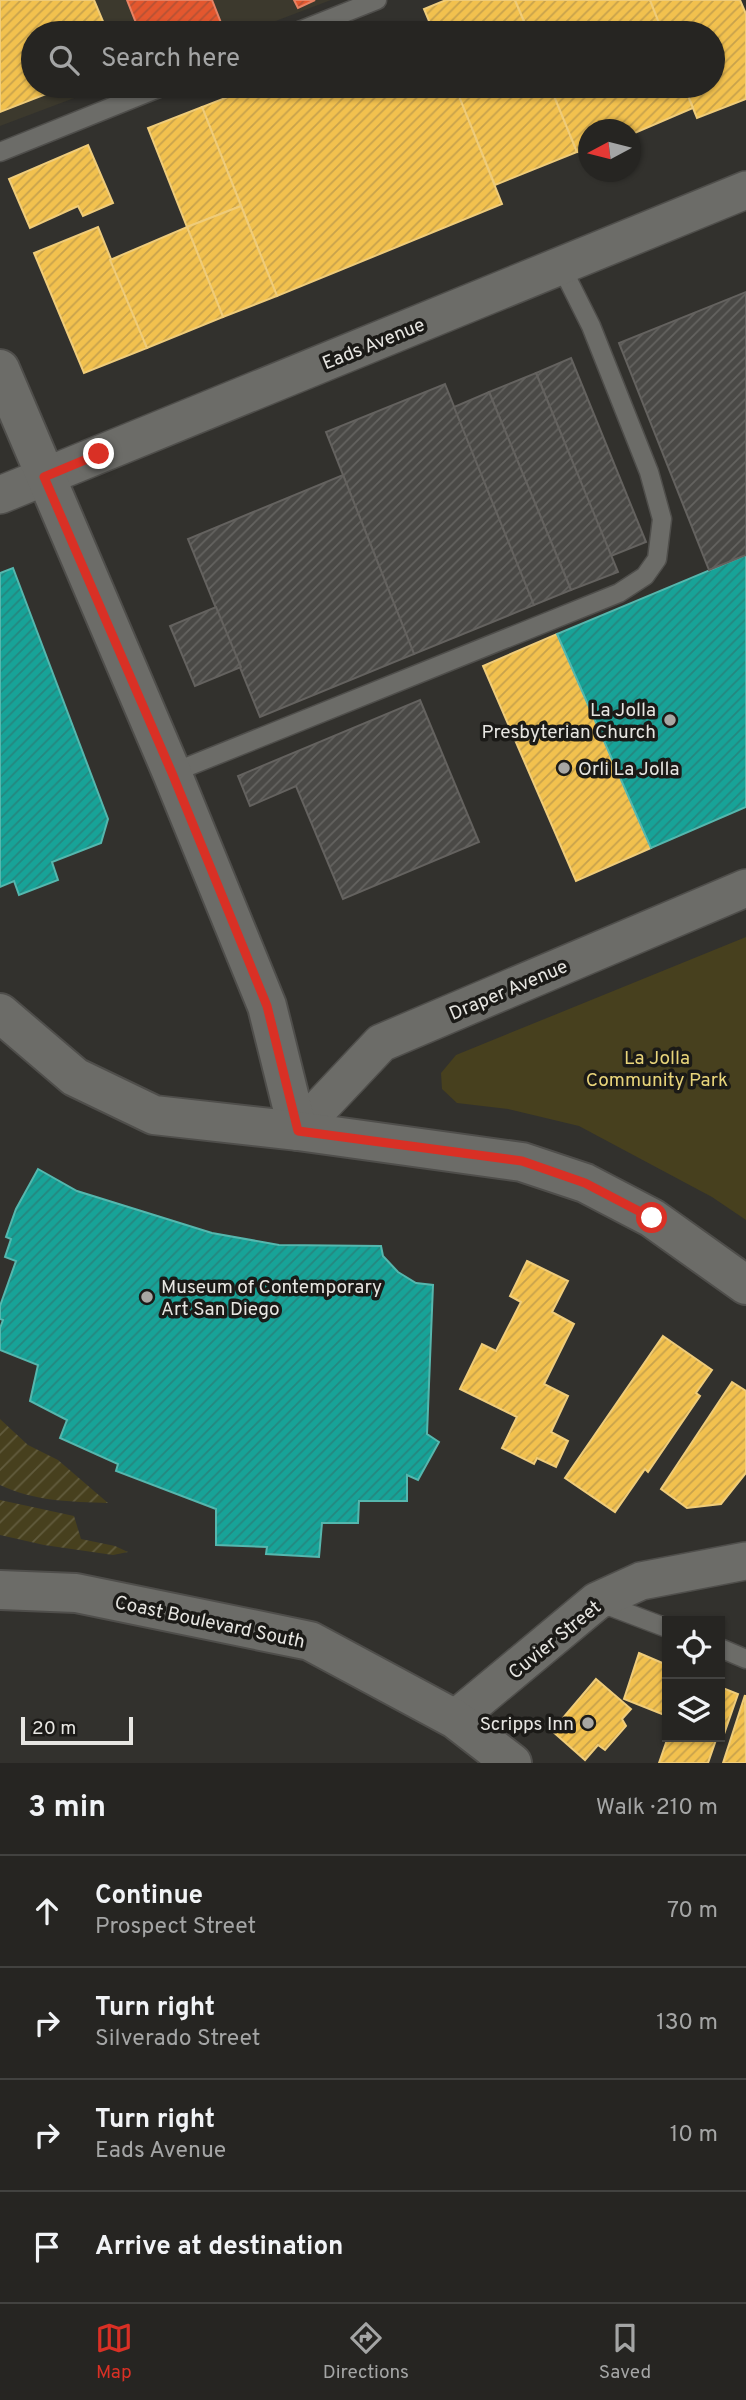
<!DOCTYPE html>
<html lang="en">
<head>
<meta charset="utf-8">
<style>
	body { margin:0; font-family:Overpass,sans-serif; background:#32312f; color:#f1f3f6 }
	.controls { position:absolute; right:21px; bottom:21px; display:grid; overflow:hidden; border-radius:0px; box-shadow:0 2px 5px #0004 }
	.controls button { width:63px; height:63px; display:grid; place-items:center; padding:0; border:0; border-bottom:2px solid #424240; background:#262522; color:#f1f3f6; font:35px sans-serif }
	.compass { position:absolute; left:578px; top:119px; width:63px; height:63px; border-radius:50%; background:#262522; box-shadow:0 2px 5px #0004; rotate:263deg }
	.scale { position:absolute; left:21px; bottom:18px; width:112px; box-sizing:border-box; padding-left:7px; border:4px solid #e7e6e2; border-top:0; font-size:19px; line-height:24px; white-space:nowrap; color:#e7e6e2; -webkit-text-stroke:5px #1b1a17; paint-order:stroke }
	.stop { position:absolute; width:21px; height:21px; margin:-16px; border:5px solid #d93025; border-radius:50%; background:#fff }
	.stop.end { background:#d93025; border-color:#fff; box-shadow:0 2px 7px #0008 }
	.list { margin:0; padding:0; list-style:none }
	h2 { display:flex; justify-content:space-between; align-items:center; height:91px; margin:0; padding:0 28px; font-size:30px }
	h2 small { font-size:23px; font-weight:400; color:#a4a5a5 }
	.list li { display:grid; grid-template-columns:46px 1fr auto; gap:21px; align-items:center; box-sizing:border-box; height:112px; padding:0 28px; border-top:2px solid #424240 }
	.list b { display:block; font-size:26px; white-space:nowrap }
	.list p { margin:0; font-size:23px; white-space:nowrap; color:#a4a5a5 }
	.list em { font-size:23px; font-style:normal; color:#a4a5a5 }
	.icon { flex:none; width:38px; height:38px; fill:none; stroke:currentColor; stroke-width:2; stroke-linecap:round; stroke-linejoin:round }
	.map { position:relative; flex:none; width:746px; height:1763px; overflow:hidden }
	.search { position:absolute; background:#262522; box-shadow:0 2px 5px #0004; left:21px; right:21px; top:21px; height:77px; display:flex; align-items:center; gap:18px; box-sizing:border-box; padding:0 24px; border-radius:38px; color:#a4a5a5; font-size:26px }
	.sheet { height:539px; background:#262522 }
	nav { display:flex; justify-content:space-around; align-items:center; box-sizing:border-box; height:98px; border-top:2px solid #424240; background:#262522; font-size:19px; color:#a4a5a5 }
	nav a { display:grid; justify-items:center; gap:4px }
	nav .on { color:#d93025 }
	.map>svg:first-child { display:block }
</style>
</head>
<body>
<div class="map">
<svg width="746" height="1763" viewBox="0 0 746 1763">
	<defs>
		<pattern id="garden-furrows" width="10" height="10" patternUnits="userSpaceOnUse" patternTransform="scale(1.75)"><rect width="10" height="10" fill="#47401e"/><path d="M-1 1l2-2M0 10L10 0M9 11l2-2" fill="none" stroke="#625c3e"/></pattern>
		<pattern id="homes-hatch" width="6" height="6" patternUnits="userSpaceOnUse" patternTransform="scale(1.75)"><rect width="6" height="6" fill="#f2c14e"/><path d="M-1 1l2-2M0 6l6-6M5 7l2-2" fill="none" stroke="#c7a24c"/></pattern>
		<pattern id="shops-hatch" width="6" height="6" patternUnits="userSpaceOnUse" patternTransform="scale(1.75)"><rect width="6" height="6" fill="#e4572e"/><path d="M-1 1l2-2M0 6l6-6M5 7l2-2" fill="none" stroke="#b45235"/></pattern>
		<pattern id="public-hatch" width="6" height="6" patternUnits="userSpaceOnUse" patternTransform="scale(1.75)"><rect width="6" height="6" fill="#17a398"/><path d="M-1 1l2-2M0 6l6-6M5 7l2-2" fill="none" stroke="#25877f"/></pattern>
		<pattern id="building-hatch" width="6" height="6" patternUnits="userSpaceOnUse" patternTransform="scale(1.75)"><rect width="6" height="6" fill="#4a4946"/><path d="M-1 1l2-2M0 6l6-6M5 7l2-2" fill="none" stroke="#646360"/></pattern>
	</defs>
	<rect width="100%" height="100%" fill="#32312d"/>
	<!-- built -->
	<polygon fill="#3c392d" points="0,0 331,0 244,33 33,33 33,86 106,86 0,126"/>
	<!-- green -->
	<polygon fill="#47401e" points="746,937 746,1220 712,1197 579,1126 508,1109 457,1103 442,1089 441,1073 456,1055"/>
	<!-- garden -->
	<g fill="url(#garden-furrows)">
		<path d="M 0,1419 L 28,1445 L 58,1460 L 108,1503 C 72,1502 33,1501 0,1485 Z"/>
		<polygon points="0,1500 74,1516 81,1539 115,1546 128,1552 113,1555 44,1545 0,1535"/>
	</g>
	<!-- homes -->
	<g fill="url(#homes-hatch)" stroke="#efcc7a" stroke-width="2">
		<polygon points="0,0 94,0 107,31 101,33 33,33 33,86 52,86 54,91 0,112"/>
		<polygon points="446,0 515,0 529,33 434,33 424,9"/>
		<polygon points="515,0 650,0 663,33 529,33"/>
		<polygon points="650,0 740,0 746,14 746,99 697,118 684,86 713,86 713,33 663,33"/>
		<polygon points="256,86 455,86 502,204 277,296 202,107"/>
		<polygon points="455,86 550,86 577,152 495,185"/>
		<polygon points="550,86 684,86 693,108 630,135 630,130 588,130 588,153 586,154 577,152"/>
		<polygon points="202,107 241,206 187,227 148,128"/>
		<polygon points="88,145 113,203 83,216 78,206 30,228 9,179"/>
		<polygon points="241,206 277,296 223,317 187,227"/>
		<polygon points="98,227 147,348 84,373 34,253"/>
		<polygon points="187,227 223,317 147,348 110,260"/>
		<polygon points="557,634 651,848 576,881 483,666"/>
		<polygon points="527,1261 568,1281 552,1312 574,1324 544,1384 568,1396 551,1432 568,1441 556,1467 537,1458 534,1464 502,1448 517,1417 460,1389 482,1344 496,1351 521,1302 510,1296"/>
		<polygon points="663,1336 712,1370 696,1393 700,1396 648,1472 645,1469 615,1512 565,1478"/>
		<polygon points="732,1382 746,1391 746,1473 721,1504 687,1508 661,1489"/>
		<polygon points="639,1653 667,1665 667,1716 624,1699"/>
		<polygon points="596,1679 631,1709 622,1719 626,1726 605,1750 598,1745 585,1760 552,1731"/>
		<polygon points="720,1687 738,1694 723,1737 720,1735"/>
		<polygon points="745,1695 746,1763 723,1763"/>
		<polygon points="668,1737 717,1737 708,1763 659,1763"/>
	</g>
	<!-- shops -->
	<g fill="url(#shops-hatch)" stroke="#e58264" stroke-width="2">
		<polygon points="127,0 212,0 225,33 140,33"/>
		<polygon points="294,0 315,0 298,8"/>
	</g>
	<!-- public -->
	<g fill="url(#public-hatch)" stroke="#55b7ae" stroke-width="2">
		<polygon points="746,555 746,807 651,848 557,634"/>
		<polygon points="13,568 108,819 101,843 52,862 58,880 19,895 14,881 0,887 0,573"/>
		<polygon points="38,1169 77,1191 212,1233 279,1245 381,1246 383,1256 398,1272 416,1283 433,1285 427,1434 439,1442 418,1480 407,1475 407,1501 359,1501 358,1523 322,1523 319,1557 266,1554 267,1547 216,1545 216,1509 116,1471 118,1464 60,1438 67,1420 30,1401 38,1365 0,1350 0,1328 3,1320 0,1319 0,1306 16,1261 5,1257 11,1239 6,1237 16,1209"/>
	</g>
	<!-- building -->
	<g fill="url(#building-hatch)" stroke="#64625f" stroke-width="2">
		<polygon points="746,292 746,555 709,570 619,343"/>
		<polygon points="571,358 646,542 611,556 536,373"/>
		<polygon points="536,373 618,572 571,590 489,392"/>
		<polygon points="445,384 534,605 414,654 326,432"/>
		<polygon points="489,392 571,590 534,605 454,407"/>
		<polygon points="343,475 414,654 260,717 188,539"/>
		<polygon points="216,607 241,667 195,686 170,626"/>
		<polygon points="420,700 479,842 343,899 296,786 250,806 238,776"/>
	</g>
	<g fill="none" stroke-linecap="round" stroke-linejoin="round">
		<defs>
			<g id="lane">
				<polyline points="294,33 377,0"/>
				<polyline points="0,152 164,86"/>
				<polyline points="172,773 619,593 645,576 657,559 662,519 649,472 591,326 561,266"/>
				<polyline points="601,1603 667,1628"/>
				<polyline points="720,1648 746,1659"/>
			</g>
			<g id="street">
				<polyline points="0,495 746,190"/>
				<polyline points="298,1131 381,1043 746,888"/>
				<polyline points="455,1719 597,1601 641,1581 746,1561"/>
			</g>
			<g id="secondary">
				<polyline points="0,369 172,773 267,1006 298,1131"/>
				<polyline points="0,1013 75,1077 154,1115 298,1131 522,1162 585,1183 652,1218 746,1285"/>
				<polyline points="0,1590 76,1593 310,1641 455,1719 512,1763"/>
			</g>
		</defs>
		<!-- lane casing -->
		<use href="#lane" stroke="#4f4e4b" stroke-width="21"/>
		<!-- street casing -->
		<use href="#street" stroke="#4f4e4b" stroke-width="40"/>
		<!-- secondary casing -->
		<use href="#secondary" stroke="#4f4e4b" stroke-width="42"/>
		<!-- lane -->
		<use href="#lane" stroke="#6c6c68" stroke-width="18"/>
		<!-- street -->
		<use href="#street" stroke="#6c6c68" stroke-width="37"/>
		<!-- secondary -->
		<use href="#secondary" stroke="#6c6c68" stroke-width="38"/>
	</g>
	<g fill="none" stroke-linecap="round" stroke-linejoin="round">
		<!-- route -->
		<polyline stroke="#d93025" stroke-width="9" points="99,454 44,477 172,773 267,1006 298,1131 522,1161 585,1183 652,1218"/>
	</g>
	<!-- markers -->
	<g fill="#a8a7a3" stroke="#1b1a17" stroke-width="2.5">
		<circle cx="670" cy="720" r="7"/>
		<circle cx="564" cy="768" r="7"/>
		<circle cx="147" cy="1297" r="7"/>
		<circle cx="588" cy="1723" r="7"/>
	</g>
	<g text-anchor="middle" stroke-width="7" stroke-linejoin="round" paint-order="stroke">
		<!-- street labels -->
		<g font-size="19" fill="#e7e6e2" stroke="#1b1a17">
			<text transform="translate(373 343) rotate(-22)" y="7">Eads Avenue</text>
			<text transform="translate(508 989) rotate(-23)" y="7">Draper Avenue</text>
			<text transform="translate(210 1621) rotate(12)" y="7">Coast Boulevard South</text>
			<text transform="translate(554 1639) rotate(-39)" y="7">Cuvier Street</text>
		</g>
		<!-- poi labels -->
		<g font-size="19" fill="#e7e6e2" stroke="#1b1a17" text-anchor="end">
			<text x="656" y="716">La Jolla<tspan x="656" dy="22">Presbyterian Church</tspan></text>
			<text x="578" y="775" text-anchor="start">Orli La Jolla</text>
			<text x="161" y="1293" text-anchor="start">Museum of Contemporary<tspan x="161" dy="22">Art San Diego</tspan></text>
			<text x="574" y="1730">Scripps Inn</text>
		</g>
		<!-- park labels -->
		<g font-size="19" fill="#e8d47a" stroke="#1b1a17">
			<text x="657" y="1064">La Jolla<tspan x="657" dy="22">Community Park</tspan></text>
		</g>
	</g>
</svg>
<div class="controls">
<button><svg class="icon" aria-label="locate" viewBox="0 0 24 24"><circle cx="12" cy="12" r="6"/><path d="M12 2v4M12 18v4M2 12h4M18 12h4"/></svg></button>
<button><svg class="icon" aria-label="layers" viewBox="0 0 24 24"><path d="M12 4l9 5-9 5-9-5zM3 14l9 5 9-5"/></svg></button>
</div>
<svg class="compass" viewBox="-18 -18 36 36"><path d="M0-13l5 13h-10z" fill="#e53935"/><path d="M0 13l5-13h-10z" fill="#a4a5a5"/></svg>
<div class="scale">20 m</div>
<div class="stop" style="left:652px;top:1218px"></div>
<div class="stop end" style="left:99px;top:454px"></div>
<div class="search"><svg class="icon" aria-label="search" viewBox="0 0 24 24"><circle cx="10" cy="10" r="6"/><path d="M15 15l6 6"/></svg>Search here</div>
</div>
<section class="sheet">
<h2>3 min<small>Walk · 210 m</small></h2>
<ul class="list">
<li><svg class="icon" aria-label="ahead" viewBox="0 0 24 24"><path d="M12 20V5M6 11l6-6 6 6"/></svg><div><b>Continue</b><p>Prospect Street</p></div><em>70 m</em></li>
<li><svg class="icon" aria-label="right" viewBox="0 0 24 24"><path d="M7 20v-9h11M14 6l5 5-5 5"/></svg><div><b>Turn right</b><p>Silverado Street</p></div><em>130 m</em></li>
<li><svg class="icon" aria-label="right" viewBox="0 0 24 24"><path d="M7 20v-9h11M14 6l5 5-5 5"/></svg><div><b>Turn right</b><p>Eads Avenue</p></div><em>10 m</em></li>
<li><svg class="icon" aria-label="arrive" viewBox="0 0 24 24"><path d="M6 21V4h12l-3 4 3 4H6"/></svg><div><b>Arrive at destination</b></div></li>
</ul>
</section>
<nav>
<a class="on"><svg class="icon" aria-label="map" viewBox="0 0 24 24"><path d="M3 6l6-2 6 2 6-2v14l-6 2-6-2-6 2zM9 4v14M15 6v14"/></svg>Map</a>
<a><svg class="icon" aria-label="directions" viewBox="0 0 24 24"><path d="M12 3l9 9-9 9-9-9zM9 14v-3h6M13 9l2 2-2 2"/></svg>Directions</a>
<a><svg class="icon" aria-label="saved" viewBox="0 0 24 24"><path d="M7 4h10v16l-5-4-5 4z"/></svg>Saved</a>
</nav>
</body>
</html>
